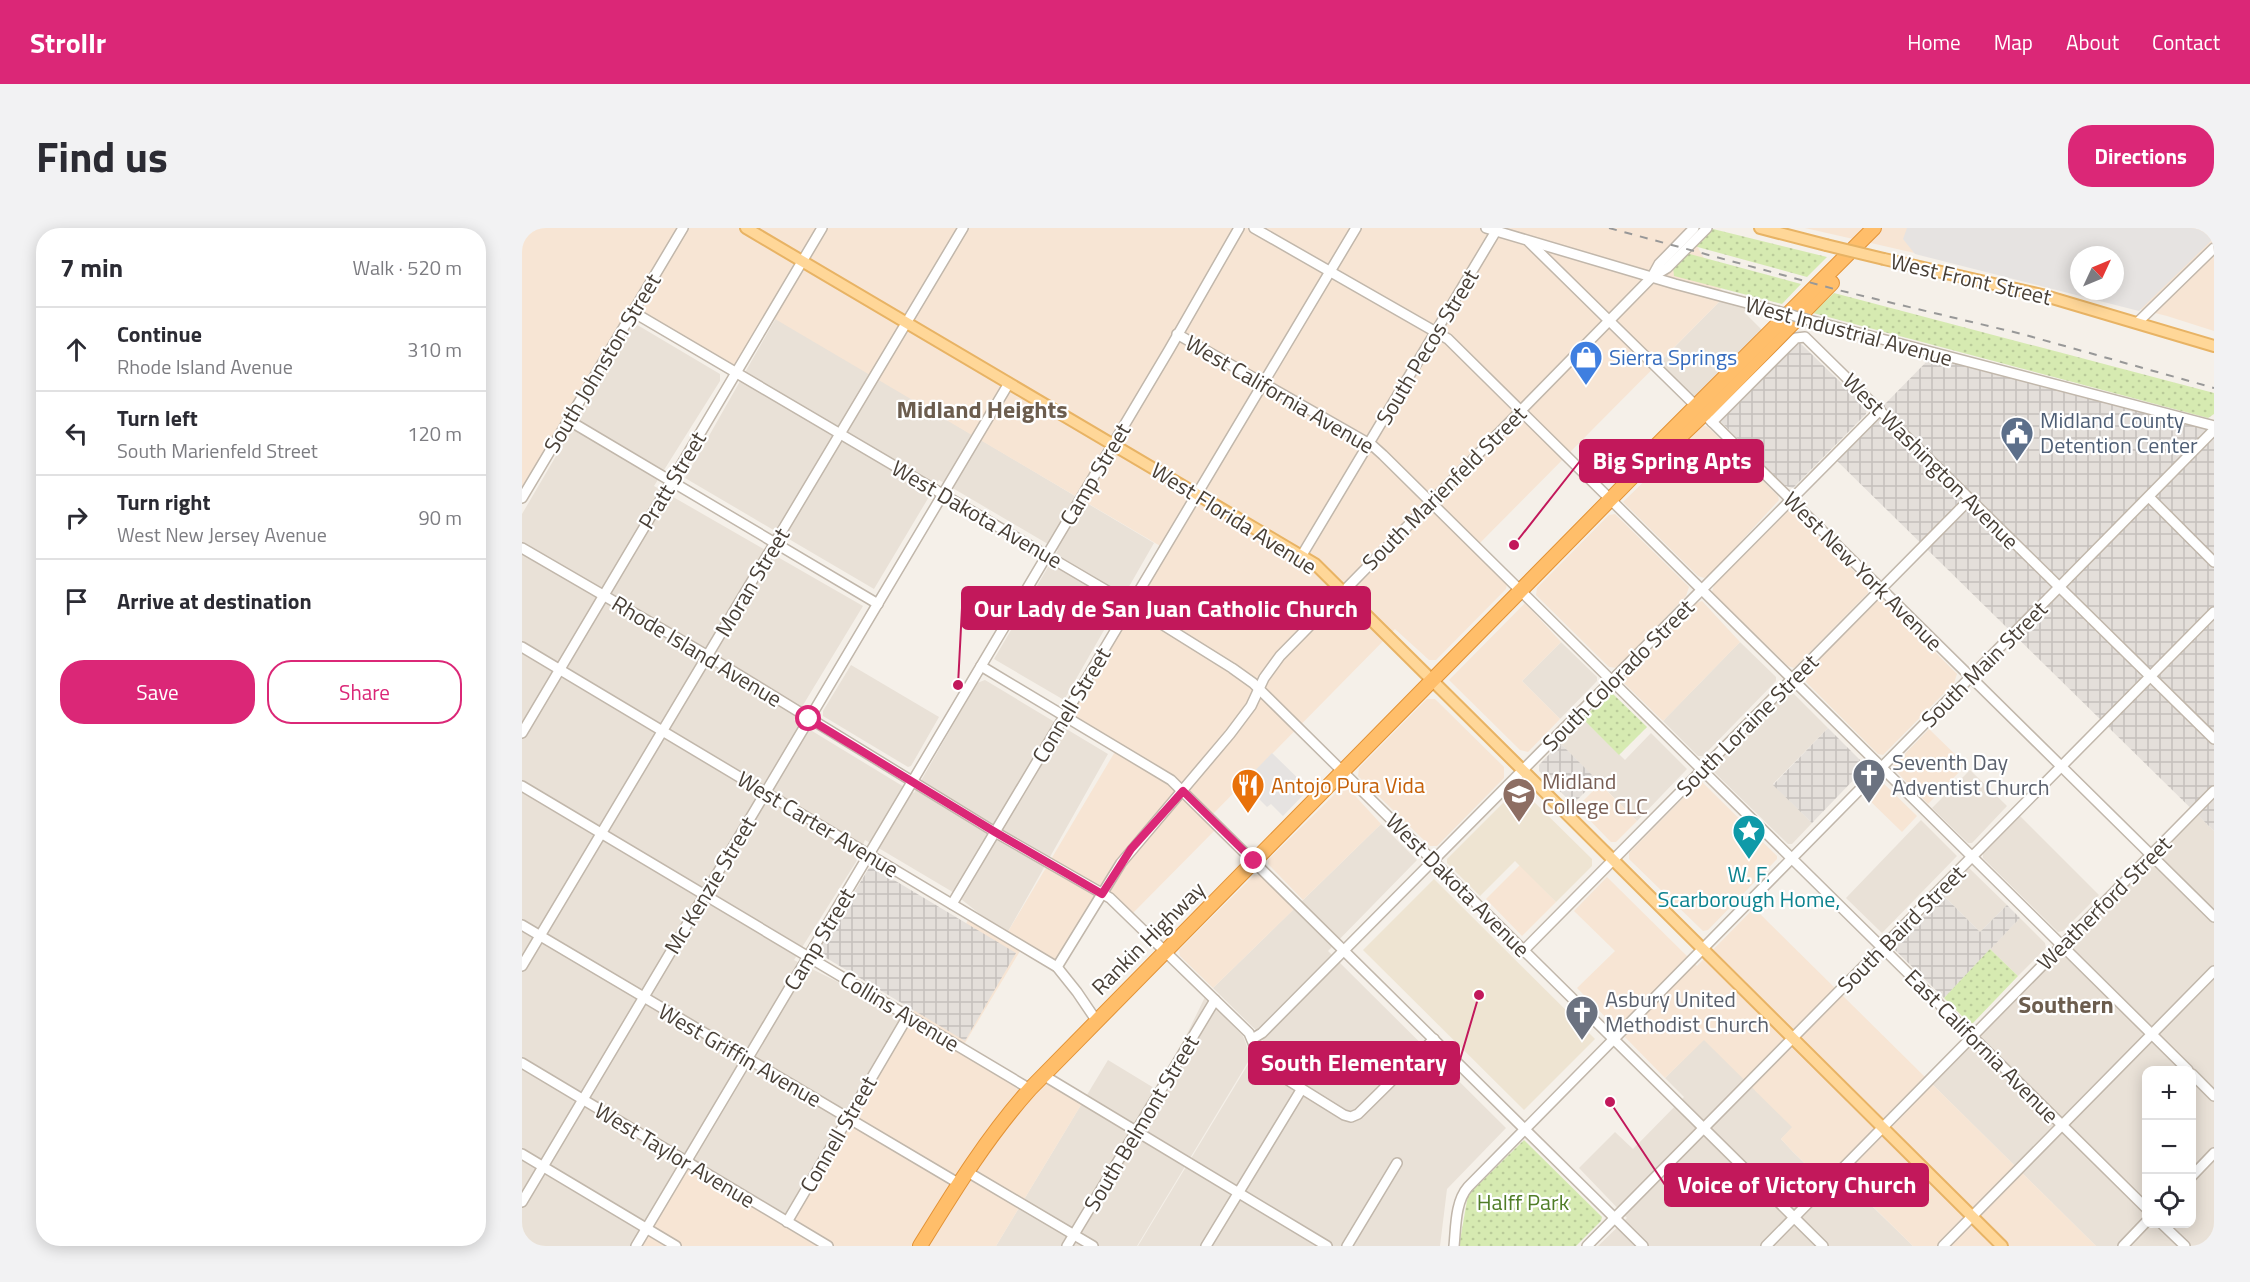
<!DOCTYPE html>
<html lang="en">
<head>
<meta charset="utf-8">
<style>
	body { margin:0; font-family:"Titillium Web",sans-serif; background:#f2f2f3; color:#2b2b33 }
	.controls { position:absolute; right:18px; bottom:18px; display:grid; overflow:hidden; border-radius:12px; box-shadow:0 3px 15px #0003 }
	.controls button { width:54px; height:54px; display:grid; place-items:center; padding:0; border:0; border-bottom:2px solid #e1e1e2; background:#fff; color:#2b2b33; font:30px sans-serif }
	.compass { position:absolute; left:1548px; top:18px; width:54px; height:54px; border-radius:50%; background:#fff; box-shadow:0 3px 15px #0003; rotate:46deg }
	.stop { position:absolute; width:18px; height:18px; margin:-14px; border:4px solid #db2777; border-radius:50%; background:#fff }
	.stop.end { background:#db2777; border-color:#fff; box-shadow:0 2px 6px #0008 }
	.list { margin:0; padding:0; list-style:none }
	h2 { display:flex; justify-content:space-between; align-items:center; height:78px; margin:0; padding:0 24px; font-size:26px }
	h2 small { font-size:20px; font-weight:400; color:#7c7c81 }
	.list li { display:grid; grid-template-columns:39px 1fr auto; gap:18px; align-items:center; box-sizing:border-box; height:84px; padding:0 24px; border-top:2px solid #e1e1e2 }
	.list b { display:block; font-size:22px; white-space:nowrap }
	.list p { margin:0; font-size:20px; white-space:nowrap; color:#7c7c81 }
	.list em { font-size:20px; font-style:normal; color:#7c7c81 }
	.actions { display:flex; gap:12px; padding:18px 24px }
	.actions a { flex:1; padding:14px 0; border:2px solid #db2777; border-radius:24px; text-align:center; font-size:21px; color:#db2777 }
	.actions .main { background:#db2777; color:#fff }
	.icon { flex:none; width:33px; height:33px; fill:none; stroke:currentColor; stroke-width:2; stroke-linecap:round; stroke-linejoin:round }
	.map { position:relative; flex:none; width:1692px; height:1018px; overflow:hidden; border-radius:24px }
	header { display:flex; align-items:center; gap:36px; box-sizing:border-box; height:84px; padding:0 30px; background:#db2777; color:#fff }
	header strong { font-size:28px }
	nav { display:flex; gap:33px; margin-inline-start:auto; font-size:21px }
	.intro { display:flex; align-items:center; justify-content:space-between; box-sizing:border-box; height:144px; padding:0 36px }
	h1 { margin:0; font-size:42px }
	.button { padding:15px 27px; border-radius:24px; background:#db2777; color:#fff; font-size:21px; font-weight:700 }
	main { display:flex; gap:36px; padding:0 36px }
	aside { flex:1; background:#fff; border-radius:24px; box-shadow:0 3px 15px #0003 }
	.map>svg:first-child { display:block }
</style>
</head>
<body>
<header>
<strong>Strollr</strong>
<nav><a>Home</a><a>Map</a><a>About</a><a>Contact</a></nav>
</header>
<div class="intro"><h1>Find us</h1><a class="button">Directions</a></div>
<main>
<aside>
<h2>7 min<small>Walk · 520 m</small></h2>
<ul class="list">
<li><svg class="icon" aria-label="ahead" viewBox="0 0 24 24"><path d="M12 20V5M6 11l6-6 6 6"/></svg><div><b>Continue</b><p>Rhode Island Avenue</p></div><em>310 m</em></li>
<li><svg class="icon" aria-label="left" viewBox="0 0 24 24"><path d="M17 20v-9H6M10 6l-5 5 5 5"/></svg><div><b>Turn left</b><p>South Marienfeld Street</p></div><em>120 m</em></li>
<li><svg class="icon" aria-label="right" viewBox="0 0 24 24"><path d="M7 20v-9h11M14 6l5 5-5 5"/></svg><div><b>Turn right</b><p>West New Jersey Avenue</p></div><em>90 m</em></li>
<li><svg class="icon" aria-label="arrive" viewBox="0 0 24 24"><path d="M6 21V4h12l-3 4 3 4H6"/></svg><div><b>Arrive at destination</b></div></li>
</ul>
<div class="actions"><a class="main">Save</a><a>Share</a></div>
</aside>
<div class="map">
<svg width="1692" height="1018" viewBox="0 0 1692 1018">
	<defs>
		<pattern id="industrial-grid" width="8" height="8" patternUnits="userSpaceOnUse" patternTransform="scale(1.5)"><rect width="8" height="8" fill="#e4dfda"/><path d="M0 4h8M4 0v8" fill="none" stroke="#c5c0bc"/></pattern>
		<pattern id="grass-dots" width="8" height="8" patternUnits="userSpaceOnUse" patternTransform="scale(1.5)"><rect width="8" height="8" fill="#d6eab1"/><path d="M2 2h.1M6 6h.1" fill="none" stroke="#b9ca99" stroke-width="1.8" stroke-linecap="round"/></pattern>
	</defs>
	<rect width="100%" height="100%" fill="#f5f0e9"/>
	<!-- residential -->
	<g fill="#e9e1d7" fill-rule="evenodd">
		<polygon points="1203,68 1230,75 1222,84 1252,114 1182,186 1134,138"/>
		<polygon points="254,90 632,315 542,472 472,431 536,322 417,252 352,361 163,250"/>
		<polygon points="112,95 198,146 198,153 132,258 341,378 272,492 392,565 455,455 463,452 586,526 484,707 429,663 343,612 334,634 272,732 388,790 266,996 113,1018 0,1018 0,286"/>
		<polygon points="1039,414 1075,449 1075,453 1038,491 1000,453"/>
		<polygon points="1218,414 1254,449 1254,453 1181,528 1176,528 1141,493"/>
		<polygon points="329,437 417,489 389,538 386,539 301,488 301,483"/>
		<polygon points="1265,463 1269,463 1306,500 1251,556 1290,595 1270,616 1266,616 1191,543 1192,538"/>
		<polygon points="1061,491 1103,532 1129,505 1165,541 1115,593 1038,515"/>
		<polygon points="1448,542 1485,578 1450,615 1446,615 1410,580"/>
		<path d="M 1672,583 L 1692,603 L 1692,1014 L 1688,1018 L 1574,1018 L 1406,852 ZM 1624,842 L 1670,842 L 1670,996 L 1624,996 Z"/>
		<polygon points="1498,588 1577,667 1541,703 1536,704 1461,630 1461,625"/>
		<polygon points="1399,592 1435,628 1360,705 1324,670"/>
		<polygon points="859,596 895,632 806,723 984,900 925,961 918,1018 616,1018 742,810 691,760"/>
		<polygon points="1447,640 1485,677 1458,704 1421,667"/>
		<polygon points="1498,690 1523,715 1524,720 1496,748 1468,721"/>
		<polygon points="683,769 721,808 729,829 615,1018 474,1018 586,832 637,863"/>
		<polygon points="1182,811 1271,899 1259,911 1271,924 1304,956 1316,945 1391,1018 1076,1018 1105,990 1057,940 1093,904 1111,921 1162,869 1143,850"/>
	</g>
	<!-- commercial -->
	<g fill="#f7e5d4" fill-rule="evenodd">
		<polygon points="0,0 1165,0 1203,68 951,322 985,356 984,361 914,432 907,432 873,401 689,588 698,597 609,687 583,661 537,738 501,718 440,820 510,862 523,849 562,872 474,1018 113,1018 163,935 266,996 449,687 484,707 594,522 542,491 645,322 248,88 213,146 109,85 0,269"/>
		<path d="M 1283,0 L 1692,0 L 1692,103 L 1645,88 L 1397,26 ZM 1557,27 L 1593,27 L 1593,63 L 1557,63 Z"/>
		<polygon points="1180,197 1186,199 1256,268 1257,272 1188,347 1182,350 1176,348 1101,274"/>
		<polygon points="1266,283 1271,284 1347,358 1346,365 1272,440 1266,438 1190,364 1192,357"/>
		<polygon points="1093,286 1167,359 1164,368 1095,440 1087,439 1014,367 1015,360 1087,287"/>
		<polygon points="1354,371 1360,371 1435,446 1432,455 1361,527 1356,526 1281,451 1283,446"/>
		<polygon points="1180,373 1218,414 1141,493 1102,455 1102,448 1174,375"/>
		<polygon points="1003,375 1039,414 1000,453 1038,491 1006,524 998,522 927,452"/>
		<polygon points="905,471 913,471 982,539 982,550 915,618 908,618 836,548 837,540"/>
		<polygon points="1407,501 1444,537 1406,576 1370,539"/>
		<polygon points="1358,552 1395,588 1380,604 1343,568"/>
		<polygon points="1180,554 1255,628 1255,631 1186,702 1181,703 1107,631 1107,625 1176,555"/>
		<polygon points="1078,556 1115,593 1094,614 1089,614 1055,579"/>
		<polygon points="819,560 826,560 859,596 781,672 746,636 746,632"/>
		<polygon points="998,637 1034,674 1000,708 964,671"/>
		<polygon points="732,647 738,647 772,681 691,760 658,728 657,722"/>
		<polygon points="1085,649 1175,738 1232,680 1574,1018 1391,1018 1317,945 1305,956 1271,924 1259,911 1270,899 1182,812 1143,850 1055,760 1093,723 1052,683"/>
	</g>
	<!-- industrial -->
	<g fill="url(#industrial-grid)">
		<polygon points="1276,113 1345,180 1344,186 1271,260 1263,258 1197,192"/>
		<polygon points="1414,124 1692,198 1692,603 1311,229"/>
		<polygon points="1306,500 1343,537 1342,541 1290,595 1251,557"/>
		<polygon points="1038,515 1075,552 1051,576 1017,543 1017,537"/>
		<polygon points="347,640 352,640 494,725 443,813 301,728 298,720"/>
		<polygon points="1421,667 1458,704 1485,677 1498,690 1422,770 1372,721 1371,718"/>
	</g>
	<!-- education -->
	<g fill="#eee4d2">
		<polygon points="997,559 1070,631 1070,638 1034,674 993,633 958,668 925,635 925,631"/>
		<polygon points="912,651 1073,811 1002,882 841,722"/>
	</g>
	<!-- grass -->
	<g fill="url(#grass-dots)">
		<polygon points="1191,1 1305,29 1285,49 1172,18 1188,2"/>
		<polygon points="1164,25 1279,56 1260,76 1152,48 1151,39"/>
		<polygon points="1312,65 1692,165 1692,186 1686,190 1291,85"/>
		<polygon points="1086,465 1090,465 1125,499 1097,527 1061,491"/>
		<polygon points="1468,721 1496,748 1451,795 1447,795 1422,770"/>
		<polygon points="1002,912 1080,989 1079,993 1054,1018 937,1018 946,967"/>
	</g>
	<!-- parking -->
	<g fill="#e6e3e1" fill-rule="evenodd">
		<path d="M 1385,0 L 1692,0 L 1692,10 L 1617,83 L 1393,26 L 1381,11 ZM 1557,27 L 1593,27 L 1593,63 L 1557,63 Z"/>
		<polygon points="750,525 787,561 761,588 749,576 745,579 721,555"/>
	</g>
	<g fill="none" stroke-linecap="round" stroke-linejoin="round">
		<defs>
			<g id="minor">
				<polyline points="732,0 926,111 1666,842"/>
				<polyline points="964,0 1153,56 1255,83"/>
				<polyline points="1007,14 1174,178"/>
				<polyline points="1131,47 1137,36 1172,0"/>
				<polyline points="111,84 609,377 710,440 731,455 1301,1018"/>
				<polyline points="1287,92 1692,198"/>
				<polyline points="1616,94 1692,20"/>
				<polyline points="655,106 851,218 861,227 1624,980"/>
				<polyline points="1182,186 1692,689"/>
				<polyline points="46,192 356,376"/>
				<polyline points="1190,194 1274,110 1283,109 1692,511"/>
				<polyline points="1627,269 1692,334"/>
				<polyline points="0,270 161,0"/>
				<polyline points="0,320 186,428 473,604 588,670 727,805 740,836 822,887 829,889 836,886 912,811"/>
				<polyline points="780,327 974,3"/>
				<polyline points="0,419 535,739 555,764 574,792"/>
				<polyline points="459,438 649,552 1121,1018"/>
				<polyline points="0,505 300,0"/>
				<polyline points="0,558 508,861"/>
				<polyline points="430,676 834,0"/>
				<polyline points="0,697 436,955"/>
				<polyline points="1002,722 1448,271"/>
				<polyline points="0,738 441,0"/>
				<polyline points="535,739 599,635 708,506 729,478 742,450 758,428 1130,49 1145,40 1185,0"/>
				<polyline points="730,811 740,805 1358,182"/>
				<polyline points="0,835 306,1018"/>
				<polyline points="1670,846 1692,868"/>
				<polyline points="521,847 805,1018"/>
				<polyline points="0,926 154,1018"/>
				<polyline points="444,943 571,1018"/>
				<polyline points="1670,948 1692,925"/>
				<polyline points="0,974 487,155"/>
				<polyline points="265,994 386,788"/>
				<polyline points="1640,996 1663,1018"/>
				<polyline points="114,1018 647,122 717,0"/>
				<polyline points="545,1018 693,772"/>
				<polyline points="684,1018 779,862"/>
				<polyline points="825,1018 875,935"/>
				<path d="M 932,1018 C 934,999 933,974 946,959 L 1692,202"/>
				<polyline points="1065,1018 1692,384"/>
				<polyline points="1244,1018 1692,563"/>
				<polyline points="1421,1018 1692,743"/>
				<polyline points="1601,1018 1624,994"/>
			</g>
			<g id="major">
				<polyline points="224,0 793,336 1480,1018"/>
				<polyline points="1238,0 1304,17"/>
				<polyline points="1362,31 1520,67 1692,118"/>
			</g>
			<g id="highway">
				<polyline points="1127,232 1139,227 1182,186 1310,55"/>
				<path d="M 398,1018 C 432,963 465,909 508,861 L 1127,232 L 1134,218 L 1352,0"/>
			</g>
		</defs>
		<!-- minor casing -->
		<use href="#minor" stroke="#c1b7ab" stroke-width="12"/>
		<!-- major casing -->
		<use href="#major" stroke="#e8b364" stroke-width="14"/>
		<!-- highway casing -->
		<use href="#highway" stroke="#e39235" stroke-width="16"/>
		<!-- minor -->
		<use href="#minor" stroke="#fff" stroke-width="9"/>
		<!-- major -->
		<use href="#major" stroke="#ffd798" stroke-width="10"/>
		<!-- highway -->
		<use href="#highway" stroke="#ffbe6a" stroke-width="14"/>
		<!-- rail -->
		<polyline stroke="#989898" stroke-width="2" stroke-dasharray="8 8" stroke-linecap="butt" points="1087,0 1316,62 1500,106 1692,160"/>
		<defs>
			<polyline id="minor-bridge" points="1255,83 1287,92"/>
			<polyline id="major-bridge" points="1304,17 1362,31"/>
		</defs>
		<!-- minor-bridge casing -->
		<use href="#minor-bridge" stroke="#c1b7ab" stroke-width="12" stroke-linecap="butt"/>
		<!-- major-bridge casing -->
		<use href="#major-bridge" stroke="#e8b364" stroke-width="14" stroke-linecap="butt"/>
		<!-- minor-bridge -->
		<use href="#minor-bridge" stroke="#fff" stroke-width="9"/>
		<!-- major-bridge -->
		<use href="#major-bridge" stroke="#ffd798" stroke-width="10"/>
	</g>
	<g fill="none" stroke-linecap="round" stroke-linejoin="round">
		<!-- route -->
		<polyline stroke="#db2777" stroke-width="8" points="287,491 473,604 580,666 609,621 661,563 732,633"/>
	</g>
	<!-- icons -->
	<defs>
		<symbol id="shop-pin" viewBox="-11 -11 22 30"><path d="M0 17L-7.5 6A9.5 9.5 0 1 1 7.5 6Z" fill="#3f7fe0" stroke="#fff"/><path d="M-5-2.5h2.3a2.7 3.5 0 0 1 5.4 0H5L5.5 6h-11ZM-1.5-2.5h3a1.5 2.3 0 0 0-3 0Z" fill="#fff"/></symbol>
		<symbol id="civic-pin" viewBox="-11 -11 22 30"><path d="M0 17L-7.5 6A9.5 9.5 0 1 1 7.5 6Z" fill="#5c6f8a" stroke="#fff"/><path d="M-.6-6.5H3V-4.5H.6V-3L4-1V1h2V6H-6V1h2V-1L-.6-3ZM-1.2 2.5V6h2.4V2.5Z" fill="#fff"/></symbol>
		<symbol id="church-pin" viewBox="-11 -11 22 30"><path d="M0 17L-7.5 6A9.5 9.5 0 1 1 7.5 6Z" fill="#6b7280" stroke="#fff"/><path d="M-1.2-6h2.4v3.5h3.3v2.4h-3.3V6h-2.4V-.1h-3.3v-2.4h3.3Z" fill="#fff"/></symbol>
		<symbol id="restaurant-pin" viewBox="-11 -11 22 30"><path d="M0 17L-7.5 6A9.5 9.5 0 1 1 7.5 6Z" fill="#e8710a" stroke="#fff"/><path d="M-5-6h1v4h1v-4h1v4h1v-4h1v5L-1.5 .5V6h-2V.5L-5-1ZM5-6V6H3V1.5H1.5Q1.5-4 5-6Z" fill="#fff"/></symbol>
		<symbol id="university-pin" viewBox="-11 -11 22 30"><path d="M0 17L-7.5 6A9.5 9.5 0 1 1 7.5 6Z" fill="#8d6e63" stroke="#fff"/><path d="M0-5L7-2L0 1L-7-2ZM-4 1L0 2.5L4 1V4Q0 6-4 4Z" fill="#fff"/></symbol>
		<symbol id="sight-pin" viewBox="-11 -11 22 30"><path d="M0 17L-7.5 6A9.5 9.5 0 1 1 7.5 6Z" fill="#0f9aa8" stroke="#fff"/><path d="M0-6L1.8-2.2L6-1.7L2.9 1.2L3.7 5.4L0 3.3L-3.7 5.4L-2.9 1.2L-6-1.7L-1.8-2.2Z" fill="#fff"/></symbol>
	</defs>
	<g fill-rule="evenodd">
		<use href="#shop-pin" x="1045" y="110" width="38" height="52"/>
		<use href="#civic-pin" x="1476" y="186" width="38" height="52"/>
		<use href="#church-pin" x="1328" y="528" width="38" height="52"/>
		<use href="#restaurant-pin" x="707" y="538" width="38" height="52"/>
		<use href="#university-pin" x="978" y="547" width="38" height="52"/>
		<use href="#sight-pin" x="1208" y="584" width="38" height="52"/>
		<use href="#church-pin" x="1041" y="765" width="38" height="52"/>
	</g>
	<g text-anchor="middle" stroke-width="4.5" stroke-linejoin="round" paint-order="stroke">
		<!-- street labels -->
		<g font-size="22" fill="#494037" stroke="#fff">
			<text transform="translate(1449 51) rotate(13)" y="8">West Front Street</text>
			<text transform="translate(1327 103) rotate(15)" y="8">West Industrial Avenue</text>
			<text transform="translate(905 119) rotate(-59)" y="8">South Pecos Street</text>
			<text transform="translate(80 135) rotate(-59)" y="8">South Johnston Street</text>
			<text transform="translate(758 166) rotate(30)" y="8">West California Avenue</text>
			<text transform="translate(1409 233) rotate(45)" y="8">West Washington Avenue</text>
			<text transform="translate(573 246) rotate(-59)" y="8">Camp Street</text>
			<text transform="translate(150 252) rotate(-59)" y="8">Pratt Street</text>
			<text transform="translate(922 260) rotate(-45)" y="8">South Marienfeld Street</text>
			<text transform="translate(455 286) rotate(30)" y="8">West Dakota Avenue</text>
			<text transform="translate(712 290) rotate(32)" y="8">West Florida Avenue</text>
			<text transform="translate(1341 343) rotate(45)" y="8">West New York Avenue</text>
			<text transform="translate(230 354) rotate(-59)" y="8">Moran Street</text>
			<text transform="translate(175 423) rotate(31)" y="8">Rhode Island Avenue</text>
			<text transform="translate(1462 436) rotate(-45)" y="8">South Main Street</text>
			<text transform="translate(1096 447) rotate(-45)" y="8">South Colorado Street</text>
			<text transform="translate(549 477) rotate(-59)" y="8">Connell Street</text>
			<text transform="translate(1225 497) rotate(-45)" y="8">South Loraine Street</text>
			<text transform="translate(296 596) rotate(31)" y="8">West Carter Avenue</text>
			<text transform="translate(188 657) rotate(-59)" y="8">Mc Kenzie Street</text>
			<text transform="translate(936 657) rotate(45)" y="8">West Dakota Avenue</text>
			<text transform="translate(1582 675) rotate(-45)" y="8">Weatherford Street</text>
			<text transform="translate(1379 701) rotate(-45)" y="8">South Baird Street</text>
			<text transform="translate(626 710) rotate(-45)" y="8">Rankin Highway</text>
			<text transform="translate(297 711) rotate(-59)" y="8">Camp Street</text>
			<text transform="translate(378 783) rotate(31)" y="8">Collins Avenue</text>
			<text transform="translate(1460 818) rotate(45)" y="8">East California Avenue</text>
			<text transform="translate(218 827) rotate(30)" y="8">West Griffin Avenue</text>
			<text transform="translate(619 895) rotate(-59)" y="8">South Belmont Street</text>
			<text transform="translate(316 906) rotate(-60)" y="8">Connell Street</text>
			<text transform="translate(153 927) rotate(31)" y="8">West Taylor Avenue</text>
		</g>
		<!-- shop labels -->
		<g font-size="22" fill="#366cbe" stroke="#fff" text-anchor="start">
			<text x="1087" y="137">Sierra Springs</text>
		</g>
		<!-- service labels -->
		<g font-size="22" fill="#4e5e75" stroke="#fff" text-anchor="start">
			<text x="1518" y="200">Midland County<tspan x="1518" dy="25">Detention Center</tspan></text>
		</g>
		<!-- worship labels -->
		<g font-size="22" fill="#5b616d" stroke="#fff" text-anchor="start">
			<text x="1370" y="542">Seventh Day<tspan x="1370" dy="25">Adventist Church</tspan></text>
			<text x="1083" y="779">Asbury United<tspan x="1083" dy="25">Methodist Church</tspan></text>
		</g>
		<!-- education labels -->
		<g font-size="22" fill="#785e54" stroke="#fff" text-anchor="start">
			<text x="1020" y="561">Midland<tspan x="1020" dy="25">College CLC</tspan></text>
		</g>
		<!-- food labels -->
		<g font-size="22" fill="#c56008" stroke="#fff" text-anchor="start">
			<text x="749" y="565">Antojo Pura Vida</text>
		</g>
		<!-- culture labels -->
		<g font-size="22" fill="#0d838f" stroke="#fff">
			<text x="1227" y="654">W. F.<tspan x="1227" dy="25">Scarborough Home,</tspan></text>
		</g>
		<!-- park labels -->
		<g font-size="22" fill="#507d27" stroke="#fff">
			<text x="1001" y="982">Halff Park</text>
		</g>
		<!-- neighbourhood labels -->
		<g font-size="24" font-weight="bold" fill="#6c5d4e" stroke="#fff">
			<text x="460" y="190">Midland Heights</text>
			<text x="1544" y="785">Southern</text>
		</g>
	</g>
	<!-- callouts -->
	<path fill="none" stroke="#c2185b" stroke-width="2" d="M992 317L1058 233M436 457L440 380M957 767L937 835M1088 874L1143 957"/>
	<g fill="#c2185b" stroke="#fff" stroke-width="2">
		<circle cx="992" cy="317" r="6"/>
		<circle cx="436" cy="457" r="6"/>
		<circle cx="957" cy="767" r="6"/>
		<circle cx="1088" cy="874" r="6"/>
	</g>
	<g fill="#c2185b" stroke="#c2185b" stroke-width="2">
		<rect x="1058" y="212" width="183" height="42" rx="6"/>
		<rect x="440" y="359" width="408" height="42" rx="6"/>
		<rect x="727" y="814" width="210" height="42" rx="6"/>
		<rect x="1143" y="936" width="263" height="42" rx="6"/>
	</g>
	<g font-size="24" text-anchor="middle" font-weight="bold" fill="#fff">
		<text x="1150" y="241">Big Spring Apts</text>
		<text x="644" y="389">Our Lady de San Juan Catholic Church</text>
		<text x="832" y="843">South Elementary</text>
		<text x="1275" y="965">Voice of Victory Church</text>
	</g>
</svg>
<div class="controls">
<button>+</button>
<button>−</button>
<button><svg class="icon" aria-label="locate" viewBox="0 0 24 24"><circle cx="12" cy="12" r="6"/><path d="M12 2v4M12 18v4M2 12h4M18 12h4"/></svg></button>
</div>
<svg class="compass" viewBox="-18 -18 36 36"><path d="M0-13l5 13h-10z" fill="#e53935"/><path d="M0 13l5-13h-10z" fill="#7c7c81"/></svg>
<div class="stop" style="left:287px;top:491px"></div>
<div class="stop end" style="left:732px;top:633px"></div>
</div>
</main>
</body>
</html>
